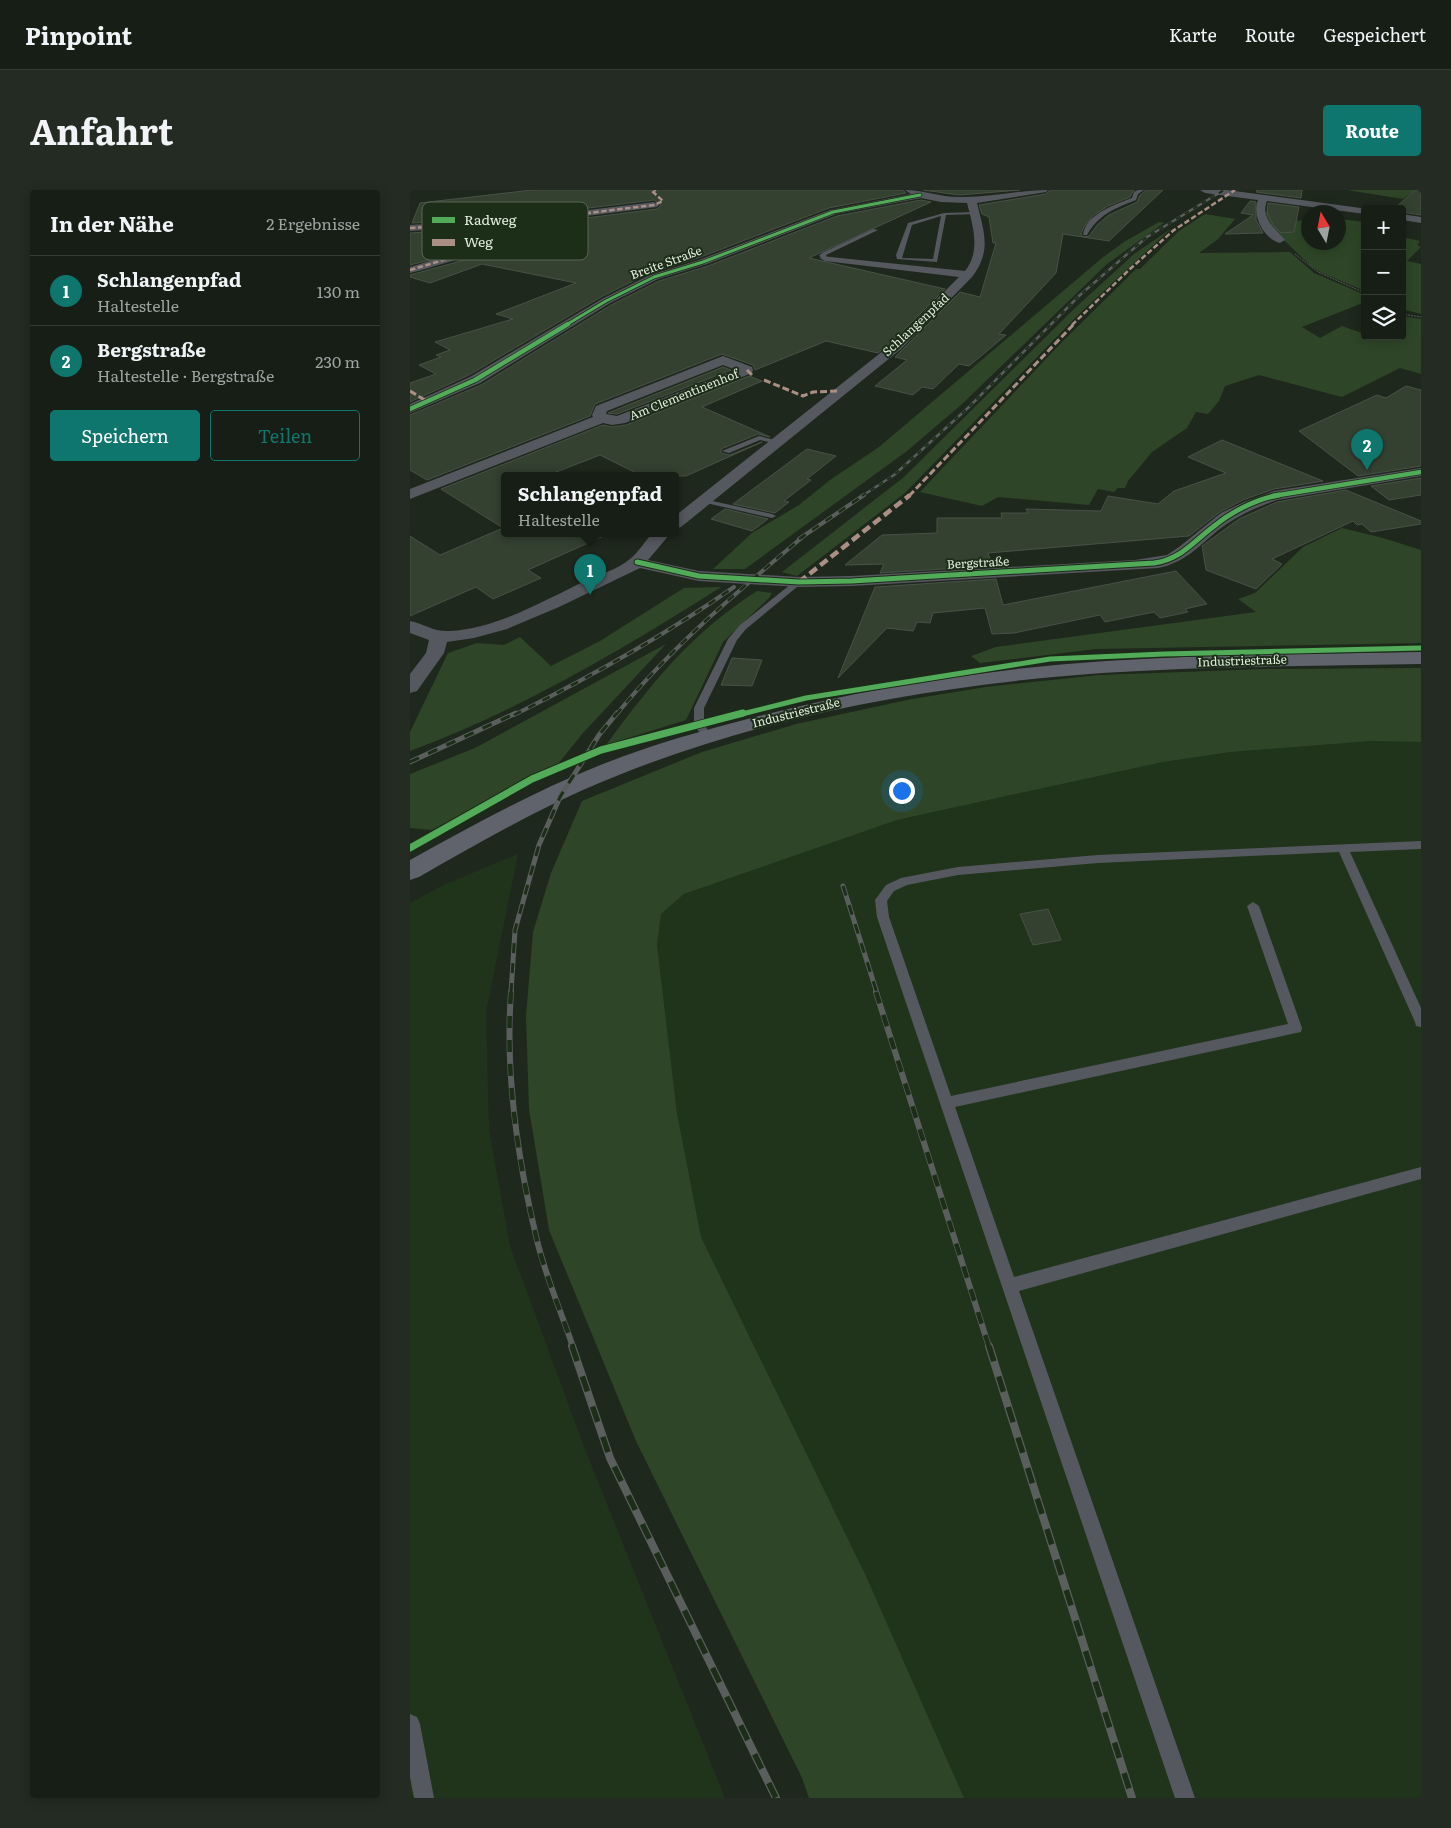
<!DOCTYPE html>
<html lang="de">
<head>
<meta charset="utf-8">
<style>
	body { margin:0; font-family:Literata,serif; background:#242b23; color:#f1f3f6 }
	.controls { position:absolute; right:15px; top:15px; display:grid; overflow:hidden; border-radius:5px; box-shadow:0 2px 12px #0003 }
	.controls button { width:45px; height:45px; display:grid; place-items:center; padding:0; border:0; border-bottom:1px solid #363c35; background:#171e16; color:#f1f3f6; font:25px sans-serif }
	.compass { position:absolute; left:891px; top:15px; width:45px; height:45px; border-radius:50%; background:#171e16; box-shadow:0 2px 12px #0003; rotate:350deg }
	.you { position:absolute; left:491px; top:600px; width:18px; height:18px; margin:-12px; border:4px solid #fff; border-radius:50%; background:#1a73e8; box-shadow:0 0 0 8px #1a73e833 }
	.badge { display:grid; place-items:center; width:32px; height:32px; border-radius:50%; background:#0f766e; color:#fff; font-size:16px; font-weight:700 }
	.pin { position:absolute; translate:-50% -41px; filter:drop-shadow(0 1px 2px #0008) }
	.pin::after { content:''; position:absolute; top:26px; width:18px; height:15px; background:inherit; clip-path:polygon(0 0,100% 0,50% 100%) }
	.popup { position:absolute; left:91px; top:282px; width:178px; height:65px; box-sizing:border-box; display:grid; place-content:center; border-radius:5px; background:#171e16; filter:drop-shadow(0 1px 4px #0005); font-size:16px; white-space:nowrap; color:#9ea2a1 }
	.popup b { font-size:19px; color:#f1f3f6 }
	.popup::after { content:''; position:absolute; left:50%; top:100%; margin-left:-10px; border:10px solid transparent; border-top-color:#171e16 }
	.list { margin:0; padding:0; list-style:none }
	h2 { display:flex; justify-content:space-between; align-items:center; height:65px; margin:0; padding:0 20px; font-size:21px }
	h2 small { font-size:16px; font-weight:400; color:#9ea2a1 }
	.list li { display:grid; grid-template-columns:32px 1fr auto; gap:15px; align-items:center; box-sizing:border-box; height:70px; padding:0 20px; border-top:1px solid #363c35 }
	.list b { display:block; font-size:19px; white-space:nowrap }
	.list p { margin:0; font-size:16px; white-space:nowrap; color:#9ea2a1 }
	.list em { font-size:16px; font-style:normal; color:#9ea2a1 }
	.actions { display:flex; gap:10px; padding:15px 20px }
	.actions a { flex:1; padding:11px 0; border:1px solid #0f766e; border-radius:5px; text-align:center; font-size:18px; color:#0f766e }
	.actions .main { background:#0f766e; color:#fff }
	.icon { flex:none; width:28px; height:28px; fill:none; stroke:currentColor; stroke-width:2; stroke-linecap:round; stroke-linejoin:round }
	.map { position:relative; flex:none; width:1011px; height:1608px; overflow:hidden; border-radius:5px }
	header { display:flex; align-items:center; gap:30px; box-sizing:border-box; height:70px; padding:0 25px; background:#171e16; border-bottom:1px solid #363c35 }
	header strong { font-size:24px }
	nav { display:flex; gap:28px; margin-inline-start:auto; font-size:18px }
	.intro { display:flex; align-items:center; justify-content:space-between; box-sizing:border-box; height:120px; padding:0 30px }
	h1 { margin:0; font-size:35px }
	.button { padding:12px 22px; border-radius:5px; background:#0f766e; color:#fff; font-size:18px; font-weight:700 }
	main { display:flex; gap:30px; padding:0 30px }
	aside { flex:1; background:#171e16; border-radius:5px; box-shadow:0 2px 12px #0003 }
	.map>svg:first-child { display:block }
</style>
</head>
<body>
<header>
<strong>Pinpoint</strong>
<nav><a>Karte</a><a>Route</a><a>Gespeichert</a></nav>
</header>
<div class="intro"><h1>Anfahrt</h1><a class="button">Route</a></div>
<main>
<aside>
<h2>In der Nähe<small>2 Ergebnisse</small></h2>
<ul class="list">
<li><span class="badge">1</span><div><b>Schlangenpfad</b><p>Haltestelle</p></div><em>130 m</em></li>
<li><span class="badge">2</span><div><b>Bergstraße</b><p>Haltestelle · Bergstraße</p></div><em>230 m</em></li>
</ul>
<div class="actions"><a class="main">Speichern</a><a>Teilen</a></div>
</aside>
<div class="map">
<svg width="1011" height="1608" viewBox="0 0 1011 1608">
	<rect width="100%" height="100%" fill="#1f281d"/>
	<!-- built -->
	<g fill="#20341b">
		<polygon points="961,551 1011,552 1011,1608 554,1608 456,1386 291,1047 267,923 247,755 251,724 274,704 487,630 753,572 821,562"/>
		<polygon points="108,664 76,822 79,940 100,1056 176,1262 315,1608 0,1608 0,713 36,694"/>
	</g>
	<!-- green -->
	<g fill="#2e4627">
		<polygon points="937,0 1005,0 993,9"/>
		<polygon points="855,22 878,25 878,30 895,31 898,27 898,52 928,52 929,29 955,32 955,101 910,82 901,76 857,34"/>
		<polygon points="795,24 825,29 808,49 789,63 880,62 904,83 955,105 955,112 892,137 910,148 932,136 955,144 955,146 992,146 992,126 1011,129 1011,184 990,178 932,207 849,185 815,196 809,211 798,224 786,222 777,238 742,262 718,291 715,298 708,298 704,302 688,299 679,315 588,307 572,316 510,302 650,154 726,79 730,79 769,41"/>
		<polygon points="749,32 754,33 697,74 551,215 497,261 335,379 303,379 342,343 389,315 420,290 469,257 692,68 714,52"/>
		<polygon points="762,38 670,123 495,303 387,386 372,382 494,287 664,119 724,64"/>
		<polygon points="992,47 1010,51 1007,55 1011,57 997,71 1011,74 1011,124 992,119"/>
		<polygon points="932,338 973,348 1011,360 1011,453 686,459 570,473 561,466 586,457 846,422 828,409 845,403 893,357"/>
		<path d="M 311,397 C 212,460 110,520 0,561 L 0,542 L 38,463 L 67,453 L 94,455 L 110,447 L 141,476 L 190,451 L 274,398 Z"/>
		<path d="M 347,401 L 362,403 L 359,408 L 313,452 L 276,530 L 196,555 C 242,493 281,443 347,401 Z"/>
		<polygon points="256,454 173,543 148,574 22,640 0,638 0,584 65,558"/>
		<polygon points="1011,478 1011,552 961,551 821,562 753,572 487,630 274,704 251,724 247,755 267,923 291,1047 456,1386 554,1608 399,1608 392,1588 226,1251 139,1040 119,919 116,826 123,742 141,683 172,611 292,562 386,534 502,509 576,497 689,485 856,479"/>
	</g>
	<!-- building -->
	<g fill="#344131" stroke="#495147">
		<polygon points="122,0 493,0 496,3 419,18 288,68 239,83 191,107 59,185 0,212 0,193 26,184 9,175 31,167 26,165 40,160 25,152 103,129 86,124 166,93 72,74 20,93 0,87 0,85 65,67 87,64 114,64 122,60 115,54 101,53 75,56 0,75 0,43 113,36 247,19 251,15 244,10 113,26 2,33 10,13"/>
		<polygon points="513,0 610,0 549,5"/>
		<polygon points="640,0 724,0 720,7 698,16 684,25 674,37 671,44 673,47 679,46 688,34 699,25 727,12 730,5 736,0 753,0 699,51 653,44 646,83 589,144 596,145 559,176 549,174 523,199 512,197 503,205 465,196 497,170 485,167 550,102 570,107 586,53 583,53 579,27 572,24 569,15 636,4"/>
		<polygon points="847,0 892,0 891,8 846,2"/>
		<polygon points="1005,0 1011,0 1011,25 992,22 992,19 984,19"/>
		<polygon points="511,10 521,12 399,68 535,99 482,152 468,163 416,151 345,180 343,175 312,164 185,214 180,226 17,290 0,280 0,225 71,195 201,115 249,91 298,76 427,26"/>
		<polygon points="840,11 846,12 846,30 853,43 815,44 843,25 831,23"/>
		<polygon points="858,13 889,17 884,42 871,43 864,36 857,23"/>
		<polygon points="313,177 321,180 207,224 198,223"/>
		<polygon points="339,186 352,191 292,217 360,247 348,244 311,259 311,263 320,265 352,252 276,286 232,286 190,265 136,286 95,286 95,344 198,344 118,380 131,388 83,409 66,397 0,426 0,346 30,365 93,338 31,299 193,235 202,237 216,235"/>
		<polygon points="996,196 1011,200 1011,276 948,286 889,241 967,205 976,208"/>
		<polygon points="812,250 913,291 864,299 833,310 810,322 779,346 578,363 582,376 470,383 474,374 435,375 472,345 527,343 527,328 592,328 591,323 618,323 616,319 691,321 698,306 748,314 764,301 816,283 778,267"/>
		<polygon points="397,259 426,266 397,289 401,290 374,311 379,312 365,323 323,314"/>
		<polygon points="1011,288 1011,305 979,310 961,296"/>
		<polygon points="936,300 1011,331 1011,334 961,342 952,334 947,335 943,331 862,369 872,374 846,399 796,380 792,356 829,329 867,312"/>
		<polygon points="315,319 358,329 342,341 301,329"/>
		<polygon points="766,381 797,414 775,419 778,422 750,428 744,422 695,432 690,425 604,443 582,444 575,418 523,423 520,433 507,432 503,441 477,438 428,488 465,397 586,389 593,415"/>
		<polygon points="322,468 352,470 342,496 311,495"/>
		<polygon points="638,719 651,750 623,755 610,724"/>
	</g>
	<g fill="none" stroke-linecap="round" stroke-linejoin="round">
		<!-- path -->
		<g stroke="#575a5b" stroke-width="1" stroke-dasharray="2 1" stroke-linecap="butt">
			<polyline points="885,64 908,82 955,103"/>
			<polyline points="992,124 1011,127"/>
		</g>
		<!-- service -->
		<g fill="#56585f" fill-rule="evenodd">
			<path d="M 728,0 L 734,0 L 728,4 L 726,10 C 705,18 688,25 677,45 L 673,45 C 676,24 704,15 722,8 L 724,2 Z"/>
			<path d="M 565,22 L 567,24 L 536,25 L 527,72 L 487,69 L 486,65 L 498,33 L 534,23 ZM 531,26 L 523,69 L 492,68 L 502,35 Z"/>
			<polygon points="463,39 468,40 416,65 417,69 409,66 412,63"/>
			<polygon points="349,246 372,252 368,254 350,250 319,263 312,261"/>
			<polygon points="293,309 362,324 366,326 362,328 296,313 292,311"/>
			<polygon points="386,390 393,392 336,439 327,450 294,518 294,534 302,546 297,549 293,548 284,534 284,518 318,449 330,435"/>
			<polygon points="1011,651 1011,659 940,662 1011,818 1011,837 1006,836 1005,832 929,662 688,673 548,685 497,695 484,701 477,711 479,727 541,906 878,834 837,716 843,712 849,716 892,838 891,842 886,843 545,917 604,1087 1011,977 1011,989 609,1101 785,1608 765,1608 467,727 465,710 476,695 491,688 548,677 688,665"/>
			<polygon points="0,1524 7,1527 10,1534 24,1608 4,1608 0,1587"/>
		</g>
		<!-- minor -->
		<g fill="#56585f" fill-rule="evenodd">
			<path d="M 495,0 C 513,0 530,7 549,7 C 579,8 608,0 638,0 L 636,2 L 567,13 C 574,42 582,61 562,87 L 491,159 L 271,337 L 265,339 L 265,326 L 483,153 L 549,87 L 415,71 L 410,68 L 411,66 L 555,81 C 571,61 563,36 557,13 L 531,12 L 511,8 L 426,24 L 297,74 L 248,89 L 200,113 L 70,193 L 0,223 L 0,214 L 60,187 L 192,109 L 240,85 L 289,70 L 420,20 L 501,4 Z"/>
			<path d="M 790,0 L 817,0 L 958,19 L 955,19 L 955,24 L 857,11 C 850,29 865,38 875,50 L 870,53 C 853,48 842,26 848,10 L 795,3 Z"/>
			<polygon points="244,12 249,15 247,17 113,34 0,41 0,35 113,28"/>
			<polygon points="992,24 1011,27 1011,33 992,30"/>
			<path d="M 101,55 L 115,56 L 120,59 C 114,65 96,61 87,62 C 57,64 29,76 0,83 L 0,77 C 33,67 66,56 101,55 Z"/>
			<path d="M 313,166 L 342,177 L 343,180 L 342,183 L 215,233 L 202,235 L 193,233 L 0,309 L 0,299 L 183,227 L 182,225 L 186,216 ZM 313,175 L 326,180 L 207,226 L 196,224 L 197,221 Z"/>
			<path d="M 1011,278 L 1011,286 L 867,310 C 846,317 825,327 807,341 C 788,357 774,373 748,378 L 442,396 L 389,397 L 289,391 L 230,378 L 149,417 L 97,439 L 64,448 L 37,452 L 34,463 L 7,501 L 0,503 L 0,484 L 16,463 L 19,450 L 0,443 L 0,431 C 15,434 23,442 40,441 C 88,438 133,411 175,391 C 190,384 207,380 220,369 C 229,362 234,352 242,344 L 260,344 L 238,370 L 289,381 L 389,387 L 442,386 L 725,370 L 757,365 L 769,357 L 811,323 L 834,312 L 864,301 Z"/>
		</g>
		<!-- secondary -->
		<path fill="#60636c" fill-rule="evenodd" d="M 1011,462 L 1011,474 C 905,476 798,476 692,483 C 527,495 358,524 204,587 C 136,614 72,651 9,687 L 0,690 L 0,670 C 61,636 123,602 188,576 C 240,555 294,540 349,526 C 462,497 578,479 696,471 C 801,464 906,464 1011,462 Z"/>
		<defs>
			<polyline id="rail-far4" points="452,306 484,285 559,217 670,105 737,47 814,0"/>
			<g id="rail-far3">
				<polyline points="389,349 454,305"/>
				<path d="M 104,525 C 180,487 254,446 324,397"/>
				<path d="M 206,525 C 261,457 328,401 395,345"/>
			</g>
			<g id="rail-far2">
				<polyline points="0,572 106,523"/>
				<polyline points="433,696 467,803"/>
				<polyline points="101,803 105,740 129,655 150,607 189,545 207,523"/>
			</g>
			<g id="rail-far1">
				<path d="M 101,802 C 95,883 107,966 126,1046 C 134,1083 151,1121 163,1157"/>
				<polyline points="466,802 579,1157"/>
			</g>
			<g id="rail">
				<polyline points="162,1156 200,1268 366,1608"/>
				<polyline points="579,1156 722,1608"/>
			</g>
		</defs>
		<!-- rail-far4 casing -->
		<use href="#rail-far4" stroke="#5a5f5e" stroke-width="2.5"/>
		<!-- rail-far3 casing -->
		<use href="#rail-far3" stroke="#5a5f5e" stroke-width="4"/>
		<!-- rail-far2 casing -->
		<use href="#rail-far2" stroke="#5a5f5e" stroke-width="5"/>
		<!-- rail-far1 casing -->
		<use href="#rail-far1" stroke="#5a5f5e" stroke-width="6"/>
		<!-- rail casing -->
		<use href="#rail" stroke="#5a5f5e" stroke-width="8"/>
		<!-- rail-far4 -->
		<use href="#rail-far4" stroke="#1c2d18" stroke-width="2" stroke-dasharray="5" stroke-linecap="butt"/>
		<!-- rail-far3 -->
		<use href="#rail-far3" stroke="#1c2d18" stroke-width="2.5" stroke-dasharray="8" stroke-linecap="butt"/>
		<!-- rail-far2 -->
		<use href="#rail-far2" stroke="#1c2d18" stroke-width="3" stroke-dasharray="10" stroke-linecap="butt"/>
		<!-- rail-far1 -->
		<use href="#rail-far1" stroke="#1c2d18" stroke-width="4.5" stroke-dasharray="12" stroke-linecap="butt"/>
		<!-- rail -->
		<use href="#rail" stroke="#1c2d18" stroke-width="5.5" stroke-dasharray="16" stroke-linecap="butt"/>
		<!-- quiet-far2 -->
		<g stroke="#ac8f84" stroke-width="2.5" stroke-dasharray="5.5 2.5" stroke-linecap="butt">
			<polyline points="0,38 113,31 244,15 253,11 242,1 246,0"/>
			<path d="M 0,80 C 38,69 75,55 115,59"/>
			<polyline points="662,135 720,79 764,40 825,0"/>
		</g>
		<!-- quiet-far1 -->
		<g stroke="#ac8f84" stroke-width="3" stroke-dasharray="7 3" stroke-linecap="butt">
			<polyline points="337,180 342,185"/>
			<polyline points="354,190 393,206 403,202 429,201"/>
			<polyline points="0,201 18,212"/>
			<polyline points="499,306 664,134"/>
		</g>
		<!-- quiet -->
		<polyline stroke="#ac8f84" stroke-width="4.5" stroke-dasharray="9 4.5" stroke-linecap="butt" points="389,392 500,305"/>
		<defs>
			<polyline id="cycleway-far3" points="156,135 196,111 244,87 293,72 423,22 510,5"/>
			<g id="cycleway-far2">
				<polyline points="0,219 65,190 158,134"/>
				<polyline points="863,306 1011,282"/>
			</g>
			<g id="cycleway-far1">
				<path d="M 227,372 L 289,386 L 389,392 L 442,391 L 744,373 C 770,370 784,351 803,337 C 821,322 846,309 869,305"/>
				<polyline points="328,525 396,508 640,469 754,464 1011,458"/>
			</g>
			<polyline id="cycleway" points="0,658 122,589 191,560 333,523"/>
		</defs>
		<!-- cycleway-far3 casing -->
		<use href="#cycleway-far3" stroke="#1c2d18" stroke-width="4.5"/>
		<!-- cycleway-far2 casing -->
		<use href="#cycleway-far2" stroke="#1c2d18" stroke-width="6"/>
		<!-- cycleway-far1 casing -->
		<use href="#cycleway-far1" stroke="#1c2d18" stroke-width="7"/>
		<!-- cycleway casing -->
		<use href="#cycleway" stroke="#1c2d18" stroke-width="9"/>
		<!-- cycleway-far3 -->
		<use href="#cycleway-far3" stroke="#51ab58" stroke-width="3"/>
		<!-- cycleway-far2 -->
		<use href="#cycleway-far2" stroke="#51ab58" stroke-width="4.5"/>
		<!-- cycleway-far1 -->
		<use href="#cycleway-far1" stroke="#51ab58" stroke-width="5"/>
		<!-- cycleway -->
		<use href="#cycleway" stroke="#51ab58" stroke-width="7"/>
	</g>
	<g text-anchor="middle" stroke-width="4" stroke-linejoin="round" paint-order="stroke">
		<!-- far-street labels -->
		<g font-size="12" fill="#e0ebdd" stroke="#1c2d18">
			<text transform="translate(256 73) rotate(-20)" y="4">Breite Straße</text>
			<text transform="translate(506 135) rotate(-43)" y="4">Schlangenpfad</text>
			<text transform="translate(274 205) rotate(-22)" y="4">Am Clementinenhof</text>
			<text transform="translate(568 373) rotate(-3)" y="4">Bergstraße</text>
			<text transform="translate(832 471) rotate(-2)" y="4">Industriestraße</text>
			<text transform="translate(386 523) rotate(-14)" y="4">Industriestraße</text>
		</g>
	</g>
	<!-- legend -->
	<rect x="12" y="12" width="166" height="58" rx="8" fill="#1c2d18" stroke="#576653" stroke-width="1"/>
	<rect x="22" y="27" width="23" height="6" fill="#51ab58"/>
	<rect x="22" y="49" width="23" height="7" fill="#ac8f84"/>
	<g font-size="14" fill="#e0ebdd">
		<text x="54" y="35">Radweg</text>
		<text x="54" y="57">Weg</text>
	</g>
</svg>
<div class="controls">
<button>+</button>
<button>−</button>
<button><svg class="icon" aria-label="layers" viewBox="0 0 24 24"><path d="M12 4l9 5-9 5-9-5zM3 14l9 5 9-5"/></svg></button>
</div>
<svg class="compass" viewBox="-18 -18 36 36"><path d="M0-13l5 13h-10z" fill="#e53935"/><path d="M0 13l5-13h-10z" fill="#9ea2a1"/></svg>
<div class="you"></div>
<div class="pin badge" style="left:180px;top:405px">1</div>
<div class="popup"><b>Schlangenpfad</b>Haltestelle</div>
<div class="pin badge" style="left:957px;top:280px">2</div>
</div>
</main>
</body>
</html>
